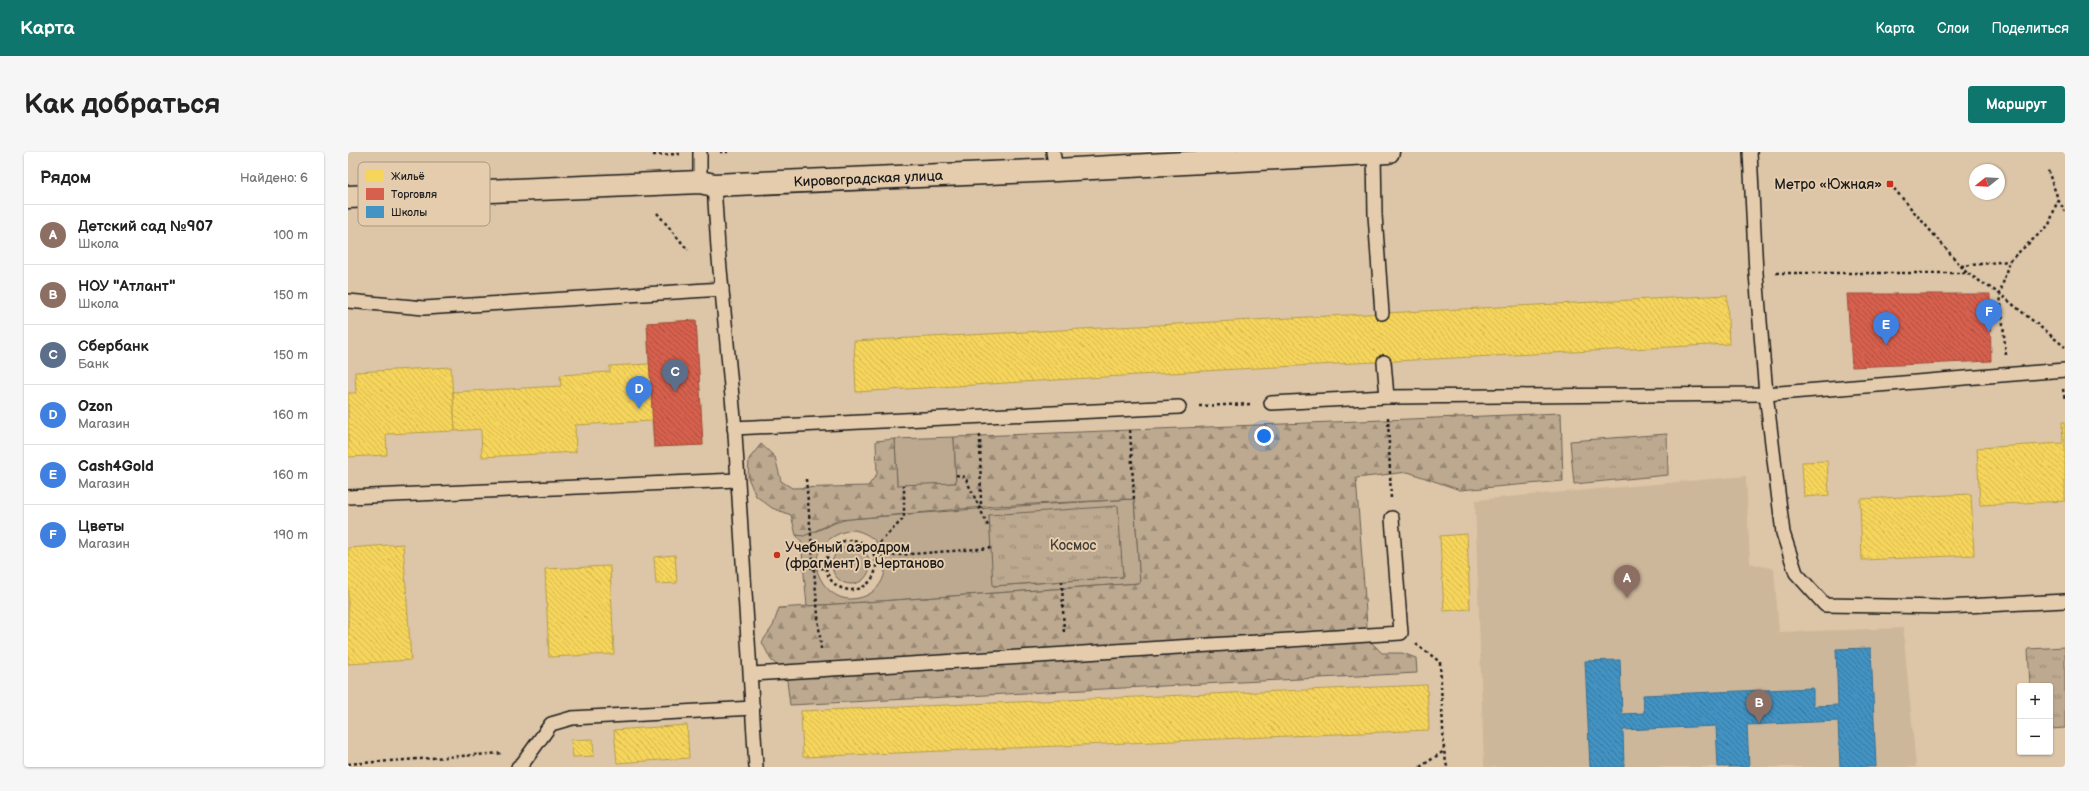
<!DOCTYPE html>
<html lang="ru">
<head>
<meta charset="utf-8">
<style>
	body { margin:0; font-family:"Balsamiq Sans",sans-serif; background:#f6f6f6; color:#222 }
	.controls { position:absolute; right:12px; bottom:12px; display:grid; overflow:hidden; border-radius:4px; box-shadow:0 1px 3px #0004 }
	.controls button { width:36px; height:36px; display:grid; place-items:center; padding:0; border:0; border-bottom:1px solid #e0e0e0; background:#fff; color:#222; font:20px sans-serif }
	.compass { position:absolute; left:1621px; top:12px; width:36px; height:36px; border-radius:50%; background:#fff; box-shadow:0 1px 3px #0004; rotate:252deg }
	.you { position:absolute; left:916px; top:284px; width:14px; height:14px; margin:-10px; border:3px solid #fff; border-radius:50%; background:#1a73e8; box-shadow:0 0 0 6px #1a73e833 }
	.badge { display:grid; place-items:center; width:26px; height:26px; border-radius:50%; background:#0f766e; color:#fff; font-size:13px; font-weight:700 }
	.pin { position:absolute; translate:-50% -33px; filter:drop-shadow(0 1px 2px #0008) }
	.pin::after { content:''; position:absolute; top:21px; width:14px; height:12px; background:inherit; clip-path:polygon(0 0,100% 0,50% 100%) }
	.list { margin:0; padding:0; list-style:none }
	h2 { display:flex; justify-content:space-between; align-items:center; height:52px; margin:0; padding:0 16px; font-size:17px }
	h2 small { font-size:13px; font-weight:400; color:#767676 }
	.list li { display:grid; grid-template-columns:26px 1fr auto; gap:12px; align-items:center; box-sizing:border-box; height:60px; padding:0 16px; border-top:1px solid #e0e0e0 }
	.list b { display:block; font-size:15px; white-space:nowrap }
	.list p { margin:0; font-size:13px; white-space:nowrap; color:#767676 }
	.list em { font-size:13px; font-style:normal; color:#767676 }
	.map { position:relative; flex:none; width:1717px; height:615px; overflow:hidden; border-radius:4px }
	header { display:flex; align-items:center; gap:24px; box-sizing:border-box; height:56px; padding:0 20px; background:#0f766e; color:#fff }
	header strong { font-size:19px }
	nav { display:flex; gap:22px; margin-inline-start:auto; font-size:14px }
	.intro { display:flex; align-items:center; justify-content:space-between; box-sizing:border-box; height:96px; padding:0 24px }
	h1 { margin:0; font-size:28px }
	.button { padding:10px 18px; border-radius:4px; background:#0f766e; color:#fff; font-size:14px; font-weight:700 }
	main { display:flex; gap:24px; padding:0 24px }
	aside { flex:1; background:#fff; border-radius:4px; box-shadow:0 1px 3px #0004 }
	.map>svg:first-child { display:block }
</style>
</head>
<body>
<header>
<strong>Карта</strong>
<nav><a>Карта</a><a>Слои</a><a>Поделиться</a></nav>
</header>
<div class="intro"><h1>Как добраться</h1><a class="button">Маршрут</a></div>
<main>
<aside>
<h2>Рядом<small>Найдено: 6</small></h2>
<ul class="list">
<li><span class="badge" style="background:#8d6e63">A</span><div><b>Детский сад №907</b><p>Школа</p></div><em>100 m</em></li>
<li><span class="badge" style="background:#8d6e63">B</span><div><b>НОУ &quot;Атлант&quot;</b><p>Школа</p></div><em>150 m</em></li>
<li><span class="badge" style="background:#5c6f8a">C</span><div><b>Сбербанк</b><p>Банк</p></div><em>150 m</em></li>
<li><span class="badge" style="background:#3f7fe0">D</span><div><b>Ozon</b><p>Магазин</p></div><em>160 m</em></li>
<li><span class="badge" style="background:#3f7fe0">E</span><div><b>Cash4Gold</b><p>Магазин</p></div><em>160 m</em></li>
<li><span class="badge" style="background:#3f7fe0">F</span><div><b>Цветы</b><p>Магазин</p></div><em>190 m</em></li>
</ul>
</aside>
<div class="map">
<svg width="1717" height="615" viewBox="0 0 1717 615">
	<defs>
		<pattern id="forest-firs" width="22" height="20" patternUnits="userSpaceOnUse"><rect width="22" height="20" fill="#bda990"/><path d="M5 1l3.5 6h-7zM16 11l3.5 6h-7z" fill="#998975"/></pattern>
		<pattern id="park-tufts" width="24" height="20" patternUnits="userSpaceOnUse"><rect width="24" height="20" fill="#bda990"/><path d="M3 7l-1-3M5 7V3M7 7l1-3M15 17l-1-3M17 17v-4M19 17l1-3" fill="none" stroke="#998975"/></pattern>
		<pattern id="homes-back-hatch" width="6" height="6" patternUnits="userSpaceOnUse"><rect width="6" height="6" fill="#f6d55c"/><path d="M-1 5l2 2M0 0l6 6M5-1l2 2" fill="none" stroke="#d2b64f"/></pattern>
		<pattern id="shops-back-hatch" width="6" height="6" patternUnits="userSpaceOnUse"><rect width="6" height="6" fill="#d6604d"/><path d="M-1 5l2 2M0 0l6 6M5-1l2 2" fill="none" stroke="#ad4e3f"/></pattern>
		<pattern id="schools-back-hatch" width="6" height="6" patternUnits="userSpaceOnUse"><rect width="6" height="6" fill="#4393c3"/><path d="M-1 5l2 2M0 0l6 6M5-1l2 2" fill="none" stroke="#37779e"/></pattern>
	</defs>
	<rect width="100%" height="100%" fill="#ddc5a7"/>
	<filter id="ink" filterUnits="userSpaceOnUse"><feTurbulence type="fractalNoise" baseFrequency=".025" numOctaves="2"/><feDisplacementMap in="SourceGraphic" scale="8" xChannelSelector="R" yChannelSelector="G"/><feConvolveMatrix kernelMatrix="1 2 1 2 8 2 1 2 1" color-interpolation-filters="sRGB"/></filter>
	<g filter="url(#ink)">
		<!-- built -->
		<polygon fill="#cdb79b" points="1398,324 1402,411 1426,417 1431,480 1555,476 1568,615 1136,615 1127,348"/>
		<!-- grass -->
		<g fill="#bda990" stroke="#6c6256" fill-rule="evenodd">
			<polygon points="606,285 608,331 549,334 547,287"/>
			<path d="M 786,347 L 792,431 L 459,454 L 453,389 L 448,383 C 465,385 483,369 502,367 C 597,359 691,352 786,347 ZM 641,363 L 775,425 L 646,434 ZM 506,378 C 550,387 547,446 502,447 C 491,447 481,440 475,431 C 457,405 479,380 506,378 Z"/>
			<circle cx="503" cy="413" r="19"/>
		</g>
		<!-- forest -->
		<polygon fill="url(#forest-firs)" stroke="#6c6256" points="1213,261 1215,329 1112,338 1060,320 1008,326 1020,487 1034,501 1054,501 1068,506 1069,521 442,553 438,521 423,508 414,490 425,474 431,456 792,431 786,347 646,354 491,368 456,384 448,383 443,363 424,356 408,344 400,326 401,307 413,292 427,305 433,329 444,336 520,334 529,322 528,289 547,287 549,333 608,331 606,285"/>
		<!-- park -->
		<g fill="url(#park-tufts)" stroke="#6c6256">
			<polygon points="1319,282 1320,323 1226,332 1222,289"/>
			<polygon points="770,354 775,425 645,434 641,363"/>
			<polygon points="1717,495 1717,576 1702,577 1702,534 1682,534 1680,497"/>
		</g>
		<!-- homes -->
		<g fill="url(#homes-back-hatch)" stroke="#b59e49">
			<polygon points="1379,143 1381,192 889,217 508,240 506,189"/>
			<polygon points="348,168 355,293 306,295 304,269 227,273 228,300 134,305 133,277 107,279 105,240 213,234 212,223 262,220 262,214 301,212 299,171"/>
			<polygon points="103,215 107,279 38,282 39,303 0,305 0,241 8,241 7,220"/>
			<polygon points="1714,270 1717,270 1717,349 1632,353 1629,296 1715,291"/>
			<polygon points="1479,309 1481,343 1456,345 1454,310"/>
			<polygon points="1623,342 1626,403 1514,408 1512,347"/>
			<polygon points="1119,382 1122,457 1096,459 1092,384"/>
			<polygon points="55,392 63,508 0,512 0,396"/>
			<polygon points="327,403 329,431 308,432 306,405"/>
			<polygon points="262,414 266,502 201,505 197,417"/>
			<polygon points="1079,533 1081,578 455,605 453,559"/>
			<polygon points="339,573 341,606 269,611 266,578"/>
			<polygon points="245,587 246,604 225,605 223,588"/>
		</g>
		<!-- shops -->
		<g fill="url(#shops-back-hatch)" stroke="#9e4c3e">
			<polygon points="1499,142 1642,142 1643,209 1504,215"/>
			<polygon points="348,168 355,293 306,295 299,171"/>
		</g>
		<!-- schools -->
		<polygon fill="url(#schools-back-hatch)" stroke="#376f91" points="1523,496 1528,615 1492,615 1490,569 1399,573 1401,615 1370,615 1368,574 1275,578 1276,615 1242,615 1237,509 1272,508 1274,562 1296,561 1295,543 1465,536 1465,554 1490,553 1488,497"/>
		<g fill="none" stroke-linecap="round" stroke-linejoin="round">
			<defs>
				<g id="service">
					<polyline points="352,0 352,30"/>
					<polyline points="705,0 708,18"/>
					<polyline points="1026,0 1027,63 1034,161"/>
					<polyline points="1402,0 1408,121 1418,242 1435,381 1448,421 1477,453 1598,455 1717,449"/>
					<polyline points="366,33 370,96 386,266 408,615"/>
					<polyline points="0,149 76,156 374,137"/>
					<polyline points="1036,210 1039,245"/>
					<polyline points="923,251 1039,245 1418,242 1717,218"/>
					<polyline points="386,276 831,255"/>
					<polyline points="0,345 389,328"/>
					<polyline points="404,522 1053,481 1044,366"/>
					<polyline points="170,615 175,611 203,572 224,566 405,556"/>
				</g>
				<g id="tertiary">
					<path id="s1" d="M 0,45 L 352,30 L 366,33 L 708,18 L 1040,0"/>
				</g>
			</defs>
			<!-- service casing -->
			<use href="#service" stroke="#1c1c1c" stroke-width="16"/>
			<!-- tertiary casing -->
			<use href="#tertiary" stroke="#1c1c1c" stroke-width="25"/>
			<!-- path -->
			<g stroke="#1c1c1c" stroke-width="2.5" stroke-dasharray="3 3" stroke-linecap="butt">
				<polyline points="372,0 380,0"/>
				<polyline points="305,3 333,2"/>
				<polyline points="1542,32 1619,121"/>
				<polyline points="1710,48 1717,59"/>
				<polyline points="309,61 340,98"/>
				<polyline points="1613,114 1661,109"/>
				<polyline points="1428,121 1619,121 1652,142 1717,195"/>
				<polyline points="1658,203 1652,142 1661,109 1701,73 1710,47 1699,16"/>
				<polyline points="1715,237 1717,248"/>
				<polyline points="851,254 904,252"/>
				<polyline points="1040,265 1043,348"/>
				<polyline points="782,278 786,347"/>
				<polyline points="632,283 633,357"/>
				<polyline points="608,323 617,325 641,376"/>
				<polyline points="458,327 473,497"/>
				<circle cx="503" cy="413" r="25"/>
				<polyline points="523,399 556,366 556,333"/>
				<polyline points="527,407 537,404 643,396"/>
				<polyline points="467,415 478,417"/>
				<polyline points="456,416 469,415"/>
				<polyline points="714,429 716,483"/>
				<polyline points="1068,492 1092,510 1096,599 1099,615"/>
				<polyline points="0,612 155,601"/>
				<polyline points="1072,615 1096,599"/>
			</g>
			<!-- service -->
			<use href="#service" stroke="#e5ccad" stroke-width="13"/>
			<!-- tertiary -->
			<use href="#tertiary" stroke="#e5ccad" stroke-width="22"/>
		</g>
	</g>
	<!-- markers -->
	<g fill="#c8321e" stroke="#e5ccad" stroke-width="1.5">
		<rect x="1538" y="28" width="8" height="8" rx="2"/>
		<circle cx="429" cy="403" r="4"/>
	</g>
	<g text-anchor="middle" stroke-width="4" stroke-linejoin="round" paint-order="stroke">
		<!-- street labels -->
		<g font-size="14" fill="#1c1c1c" stroke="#e5ccad">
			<text dy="5" stroke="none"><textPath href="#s1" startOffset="521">Кировоградская улица</textPath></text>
		</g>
		<!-- poi labels -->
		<g font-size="14" fill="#1c1c1c" stroke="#e5ccad" text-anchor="end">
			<text x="1534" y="37">Метро «Южная»</text>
			<text x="437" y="400" text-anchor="start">Учебный аэродром<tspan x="437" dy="16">(фрагмент) в Чертаново</tspan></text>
		</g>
		<!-- park labels -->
		<g font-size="14" fill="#443f39" stroke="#e5ccad">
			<text x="725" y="398">Космос</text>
		</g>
	</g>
	<!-- legend -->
	<rect x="10" y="10" width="132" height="64" rx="6" fill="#e5ccad" stroke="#a99782" stroke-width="1"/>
	<rect x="18" y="18" width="18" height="12" fill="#f6d55c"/>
	<rect x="18" y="36" width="18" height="12" fill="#d6604d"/>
	<rect x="18" y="54" width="18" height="12" fill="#4393c3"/>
	<g font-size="11" fill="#1c1c1c">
		<text x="43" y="28">Жильё</text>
		<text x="43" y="46">Торговля</text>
		<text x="43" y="64">Школы</text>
	</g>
</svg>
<div class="controls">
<button>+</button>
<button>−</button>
</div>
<svg class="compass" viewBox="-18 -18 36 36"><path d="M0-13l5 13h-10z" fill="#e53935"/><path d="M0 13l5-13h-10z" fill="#767676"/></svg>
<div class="you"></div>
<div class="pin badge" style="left:1279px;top:446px;background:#8d6e63">A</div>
<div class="pin badge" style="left:1411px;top:571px;background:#8d6e63">B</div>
<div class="pin badge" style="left:327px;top:240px;background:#5c6f8a">C</div>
<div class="pin badge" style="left:291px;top:257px;background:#3f7fe0">D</div>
<div class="pin badge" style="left:1538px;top:193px;background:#3f7fe0">E</div>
<div class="pin badge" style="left:1641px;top:180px;background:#3f7fe0">F</div>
</div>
</main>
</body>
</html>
